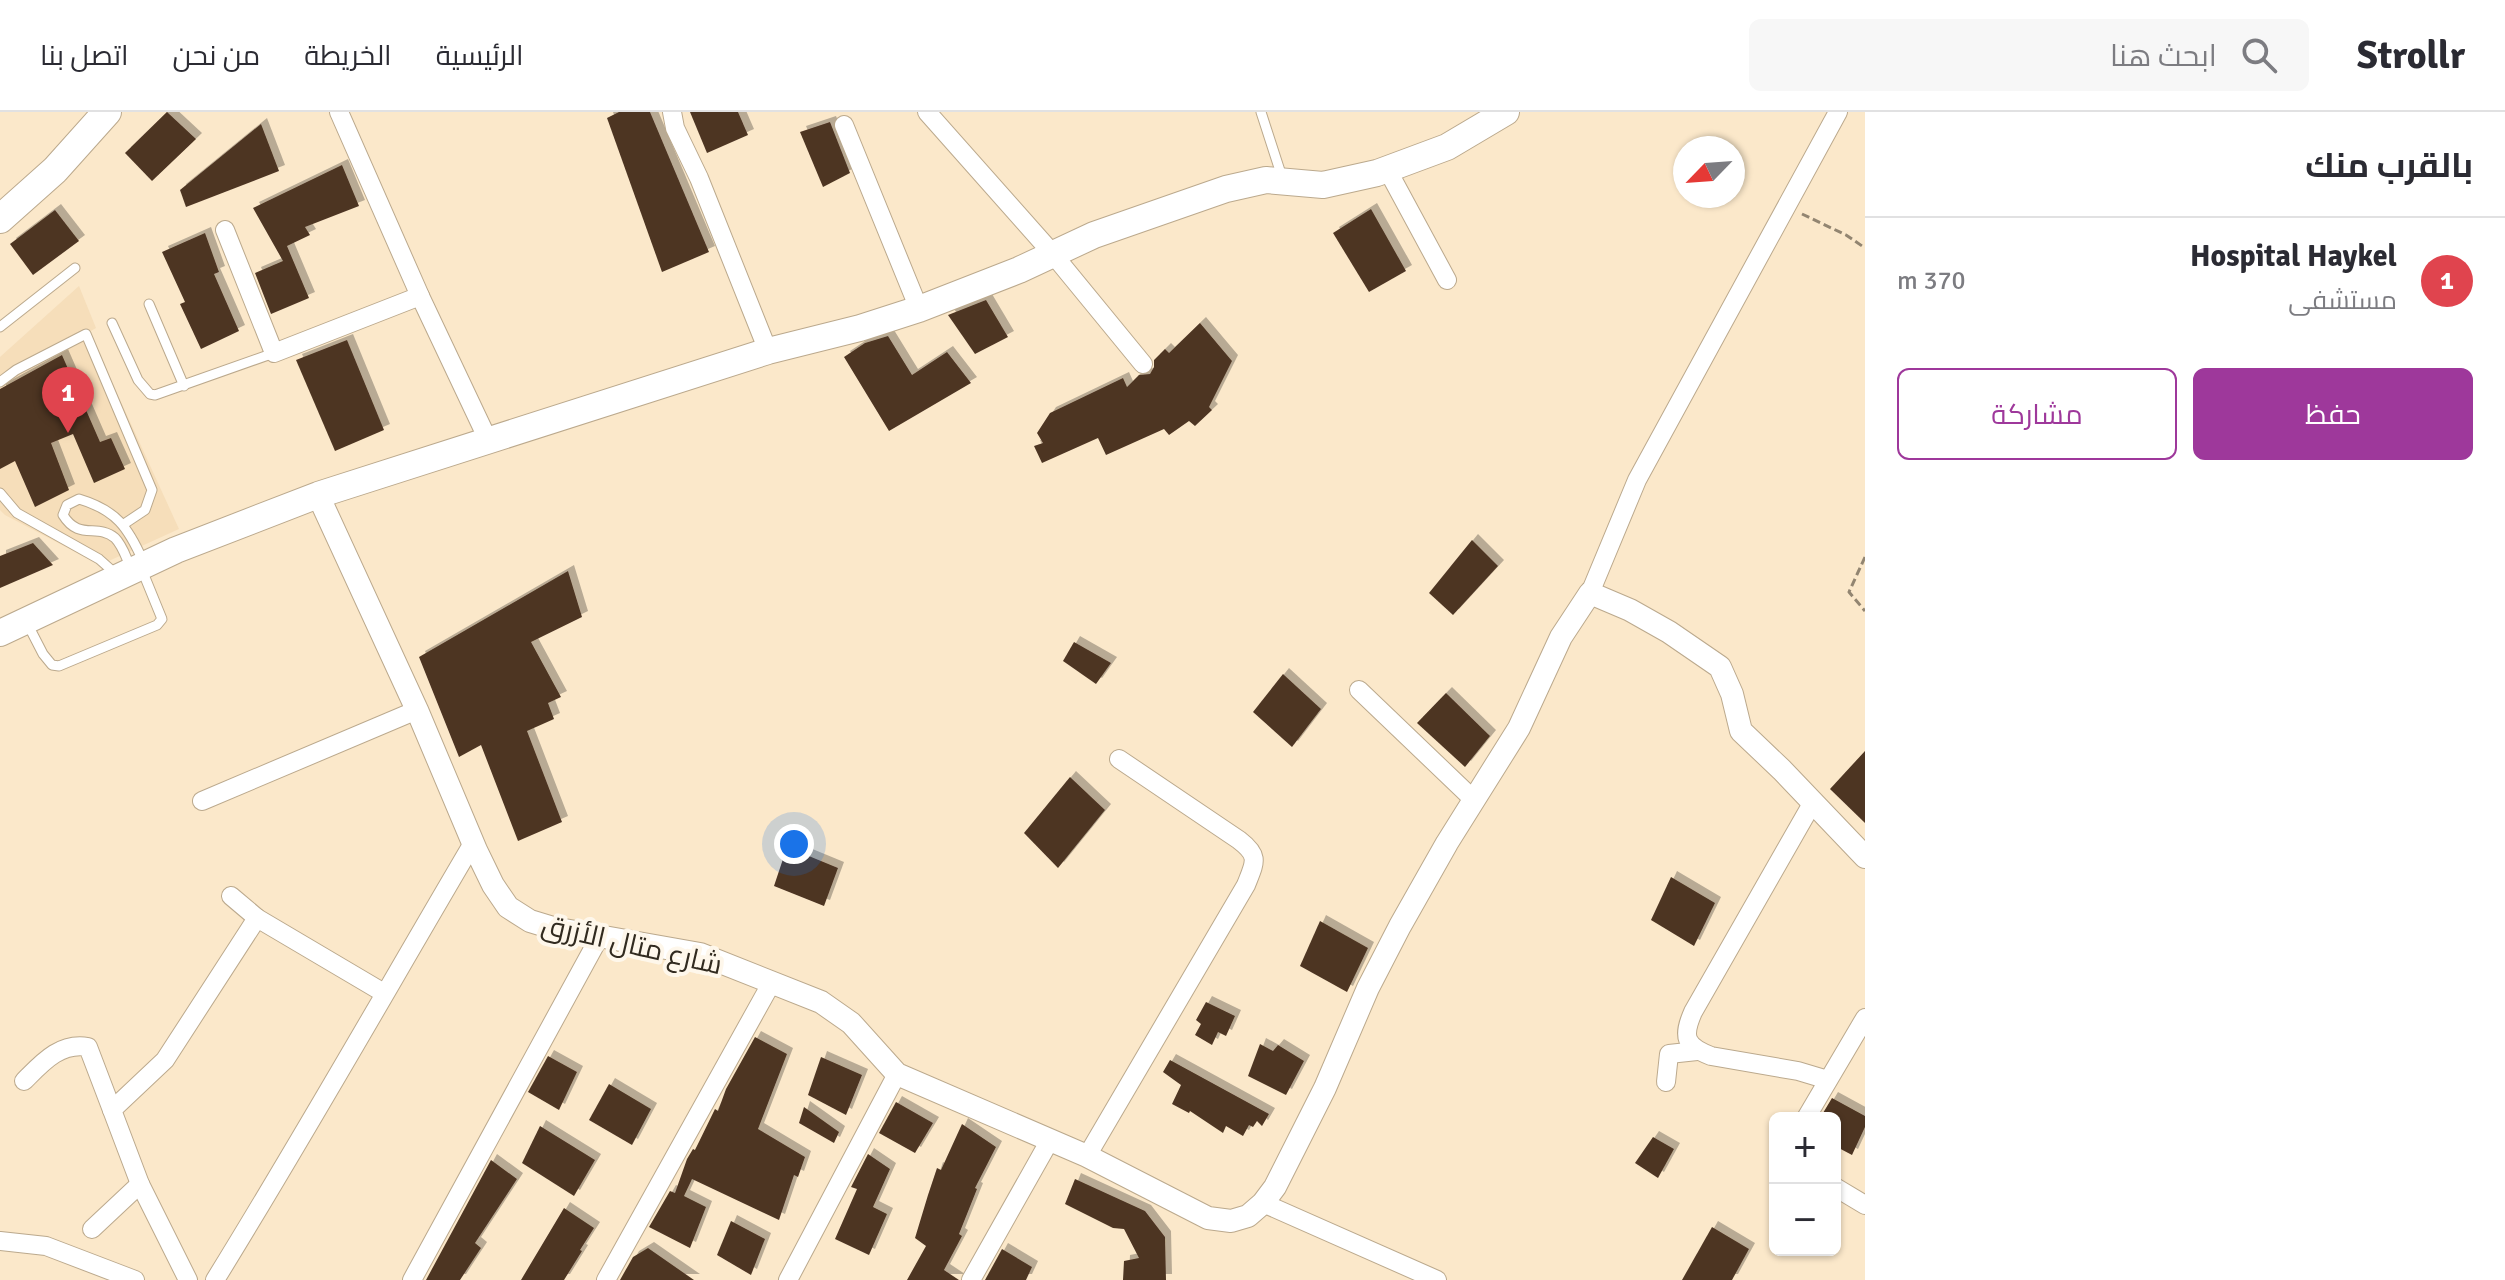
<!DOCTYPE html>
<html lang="ar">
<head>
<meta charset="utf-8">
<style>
	body { margin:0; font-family:Signika,Cairo,sans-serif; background:#f7f7f7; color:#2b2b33; direction:rtl }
	.controls { position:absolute; right:24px; bottom:24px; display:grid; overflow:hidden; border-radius:12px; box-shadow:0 2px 6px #0004 }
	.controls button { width:72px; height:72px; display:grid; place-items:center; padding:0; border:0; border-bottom:2px solid #e1e1e2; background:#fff; color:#2b2b33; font:40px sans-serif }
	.compass { position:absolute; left:1673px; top:24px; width:72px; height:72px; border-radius:50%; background:#fff; box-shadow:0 2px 6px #0004; rotate:245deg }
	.you { position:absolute; left:794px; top:732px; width:28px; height:28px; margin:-20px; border:6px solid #fff; border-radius:50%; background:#1a73e8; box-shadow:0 0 0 12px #1a73e833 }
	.badge { display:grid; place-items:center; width:52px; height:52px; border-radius:50%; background:#9e389b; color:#fff; font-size:26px; font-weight:700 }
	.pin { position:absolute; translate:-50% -66px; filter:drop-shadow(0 2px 4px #0008) }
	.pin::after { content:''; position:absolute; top:42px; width:28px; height:24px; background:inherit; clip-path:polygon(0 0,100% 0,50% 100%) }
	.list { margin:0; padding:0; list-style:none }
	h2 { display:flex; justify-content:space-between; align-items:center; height:104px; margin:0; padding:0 32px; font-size:34px }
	h2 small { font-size:26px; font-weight:400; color:#7c7c81 }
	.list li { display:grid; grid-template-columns:52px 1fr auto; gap:24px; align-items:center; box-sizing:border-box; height:128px; padding:0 32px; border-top:2px solid #e1e1e2 }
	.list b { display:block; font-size:30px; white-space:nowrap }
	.list p { margin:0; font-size:26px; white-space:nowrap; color:#7c7c81 }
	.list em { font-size:26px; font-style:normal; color:#7c7c81 }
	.actions { display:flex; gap:16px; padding:24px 32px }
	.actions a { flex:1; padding:18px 0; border:2px solid #9e389b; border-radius:12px; text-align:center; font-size:28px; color:#9e389b }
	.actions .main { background:#9e389b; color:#fff }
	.icon { flex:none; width:44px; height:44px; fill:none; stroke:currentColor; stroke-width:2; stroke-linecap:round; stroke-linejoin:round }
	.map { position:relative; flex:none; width:1865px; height:1168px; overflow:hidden; direction:ltr }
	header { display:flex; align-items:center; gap:48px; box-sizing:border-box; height:112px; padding:0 40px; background:#fff; border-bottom:2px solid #e1e1e2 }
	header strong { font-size:38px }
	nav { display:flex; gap:44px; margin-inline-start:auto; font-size:28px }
	.search { width:560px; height:72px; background:#f7f7f7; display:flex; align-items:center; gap:20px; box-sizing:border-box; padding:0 28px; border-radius:12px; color:#7c7c81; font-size:30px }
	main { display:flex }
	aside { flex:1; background:#fff }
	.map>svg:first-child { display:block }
</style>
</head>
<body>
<header>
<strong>Strollr</strong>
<div class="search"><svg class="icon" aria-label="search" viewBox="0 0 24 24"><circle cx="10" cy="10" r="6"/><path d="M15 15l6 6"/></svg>ابحث هنا</div>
<nav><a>الرئيسية</a><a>الخريطة</a><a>من نحن</a><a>اتصل بنا</a></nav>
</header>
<main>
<aside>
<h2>بالقرب منك<small></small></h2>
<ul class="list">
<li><span class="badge" style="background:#e0444e">1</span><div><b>Hospital Haykel</b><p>مستشفى</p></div><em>370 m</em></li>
</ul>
<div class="actions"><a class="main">حفظ</a><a>مشاركة</a></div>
</aside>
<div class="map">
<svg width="1865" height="1168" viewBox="0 0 1865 1168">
	<defs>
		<filter id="shadow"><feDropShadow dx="6" dy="-6" stdDeviation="0" flood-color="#0004"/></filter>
	</defs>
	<rect width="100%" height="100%" fill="#fbe8ca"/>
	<!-- built -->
	<polygon fill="#f6deba" points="79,174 96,216 89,220 179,417 100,453 5,403 0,398 0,245"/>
	<!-- building -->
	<g fill="#4d3524" filter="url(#shadow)">
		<polygon points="167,0 196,27 152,69 125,41"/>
		<polygon points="619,0 650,0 709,140 662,160 607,6"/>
		<polygon points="690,0 738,0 748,23 707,41"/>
		<polygon points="830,10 850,61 823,75 800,20"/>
		<polygon points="261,12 279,59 186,95 180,78"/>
		<polygon points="342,53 359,94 305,115 310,123 287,134 309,186 271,202 255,161 283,149 253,96"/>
		<polygon points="1371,97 1406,159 1369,180 1333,121"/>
		<polygon points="55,98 79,129 33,163 10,132"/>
		<polygon points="205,121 219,160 214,162 239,219 201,237 180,192 185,190 162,140"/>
		<polygon points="986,188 1008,225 975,242 948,203"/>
		<polygon points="1200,211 1232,249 1209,295 1212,298 1195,314 1189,309 1169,323 1164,317 1106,343 1098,326 1042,351 1034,334 1043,331 1037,321 1050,301 1123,266 1127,275 1139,263 1150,262 1154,255 1154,248 1165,237 1169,241"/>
		<polygon points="888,224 912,263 947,240 971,271 889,319 844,245 865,231"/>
		<polygon points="347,228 384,318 335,339 296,248"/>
		<polygon points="62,243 100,330 111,326 125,357 94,371 73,322 51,331 69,378 35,395 15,349 0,357 0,277"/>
		<polygon points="1472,428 1498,454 1453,503 1429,481"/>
		<polygon points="33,431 53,453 0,476 0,444"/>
		<polygon points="568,459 582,505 531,530 561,585 548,591 554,607 527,619 562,710 518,729 481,633 459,645 419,545"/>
		<polygon points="1074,530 1111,551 1096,572 1063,549"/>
		<polygon points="1283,562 1321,597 1292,635 1253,600"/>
		<polygon points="1446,581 1490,624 1465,655 1417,611"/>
		<polygon points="1865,639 1865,711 1830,677"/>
		<polygon points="1070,665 1105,698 1058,756 1024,721"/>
		<polygon points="787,735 838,756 824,794 774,774"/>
		<polygon points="1671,765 1715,791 1694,834 1651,808"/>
		<polygon points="1320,809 1368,836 1347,880 1300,854"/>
		<polygon points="1206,890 1235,904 1226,924 1218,920 1212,933 1195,923 1201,912 1196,908"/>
		<polygon points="755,925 787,942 758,1017 805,1045 798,1065 794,1063 779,1108 692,1067 684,1084 706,1095 690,1136 649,1115 670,1079 675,1081 687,1047 693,1037 695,1038 715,997 718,999 726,977"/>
		<polygon points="1260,932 1273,939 1278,933 1304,949 1286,983 1248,964"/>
		<polygon points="548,944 577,960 559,998 528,980"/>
		<polygon points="821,945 862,963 846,1003 808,983"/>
		<polygon points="1170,948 1269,1002 1262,1014 1257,1009 1253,1015 1249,1013 1243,1024 1226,1014 1223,1021 1190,999 1189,1001 1172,992 1181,973 1163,960"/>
		<polygon points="609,972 651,997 632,1033 589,1008"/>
		<polygon points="1832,986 1865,1004 1865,1015 1852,1043 1835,1034 1835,1006 1820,1006"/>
		<polygon points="896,990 933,1011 915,1041 879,1021"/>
		<polygon points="804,995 839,1020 834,1031 799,1011"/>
		<polygon points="962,1012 996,1035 975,1076 977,1077 959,1122 962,1124 944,1158 959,1168 907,1168 926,1134 915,1126 928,1083 937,1056 941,1058"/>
		<polygon points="540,1014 595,1048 574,1084 522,1051"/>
		<polygon points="1653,1025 1674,1037 1658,1066 1635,1051"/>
		<polygon points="868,1042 890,1057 873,1095 887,1102 869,1143 835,1127 857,1077 851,1075"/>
		<polygon points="491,1048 517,1067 475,1131 481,1136 460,1168 426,1168"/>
		<polygon points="1075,1067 1145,1099 1165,1125 1166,1168 1123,1168 1124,1149 1139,1146 1124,1117 1113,1116 1065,1092"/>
		<polygon points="564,1096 594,1116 580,1138 582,1139 564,1168 521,1168"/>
		<polygon points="731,1109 765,1127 751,1163 717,1143"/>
		<polygon points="1712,1115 1749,1137 1732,1168 1682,1168"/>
		<polygon points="648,1136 694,1168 620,1168 633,1145"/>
		<polygon points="1002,1137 1032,1155 1026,1168 985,1168"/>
	</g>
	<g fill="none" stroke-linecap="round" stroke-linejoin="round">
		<defs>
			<g id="service">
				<polyline points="1261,0 1282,65"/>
				<polyline points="149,192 184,274"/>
				<polyline points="112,211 138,268 150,282 155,283 274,241"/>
				<polyline points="0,215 75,156"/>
				<polyline points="0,270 16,258 86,222 152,378 145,398 124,412"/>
				<polyline points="0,381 17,401 99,447 117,463"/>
				<path d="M 131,456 C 126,446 123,434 115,426 C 97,411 79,429 63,403 L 67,393 L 79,387 C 116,398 128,415 143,449"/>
				<polyline points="26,509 43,542 52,553 59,554 157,513 162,507 142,458"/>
			</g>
			<g id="minor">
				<polyline points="339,0 420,184 489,330"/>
				<polyline points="672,0 675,16 699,66 768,239"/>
				<polyline points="927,0 1052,141 1143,252"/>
				<polyline points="844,13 919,197"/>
				<polyline points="1387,57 1447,168"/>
				<polyline points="225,118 274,241 420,184"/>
				<polyline points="1590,481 1637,368 1838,0"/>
				<polyline points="1359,578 1475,689"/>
				<polyline points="202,689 417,598"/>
				<path d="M 1813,690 L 1693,900 C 1682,925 1685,934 1711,944 L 1798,959 L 1828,968"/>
				<polyline points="231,784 257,806"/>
				<path d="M 24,969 C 42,951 60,930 88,935 L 112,998"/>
				<polyline points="1666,970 1669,942 1697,939"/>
				<polyline points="1806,1006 1865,906"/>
				<path d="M 1087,1044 L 1246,773 C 1255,750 1260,744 1239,728 L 1119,647"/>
				<polyline points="1835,1075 1865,1093"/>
				<polyline points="1263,1091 1437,1168"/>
				<polyline points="92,1117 140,1072"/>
				<polyline points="0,1129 46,1134 135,1168"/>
				<polyline points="188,1168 140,1072 112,998 165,948 257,806 384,881"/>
				<path d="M 215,1168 C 304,1024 387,877 473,731"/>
				<polyline points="412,1168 600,824"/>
				<polyline points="606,1168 772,870"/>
				<polyline points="788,1168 897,962"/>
				<polyline points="971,1168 1050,1028"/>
			</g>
			<polyline id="tertiary" points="318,383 417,598 476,738 493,773 508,795 530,809 553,816 700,842 821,890 851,911 897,962 1087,1044 1208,1106 1231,1109 1248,1104 1263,1091 1275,1075 1325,976 1368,876 1400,814 1447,731 1519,616 1561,525 1590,481 1630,498 1669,520 1720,555 1732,582 1741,619 1782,658 1865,745"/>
			<polyline id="secondary" points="0,521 176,438 318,383 768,239 860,216 919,197 1019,158 1094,123 1226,77 1266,68 1323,73 1377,61 1447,35 1506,0"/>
			<polyline id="primary" points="0,107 55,58 107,0"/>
		</defs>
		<!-- service casing -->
		<use href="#service" stroke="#bba98d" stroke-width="11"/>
		<!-- minor casing -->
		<use href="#minor" stroke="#bba98d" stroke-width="20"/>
		<!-- tertiary casing -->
		<use href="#tertiary" stroke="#bba98d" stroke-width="24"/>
		<!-- secondary casing -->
		<use href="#secondary" stroke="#bba98d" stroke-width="28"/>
		<!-- primary casing -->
		<use href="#primary" stroke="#bba98d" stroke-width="30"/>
		<!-- path -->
		<g stroke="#928571" stroke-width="3" stroke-dasharray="8 4" stroke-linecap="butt">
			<polyline points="1802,102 1846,123 1865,136"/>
			<polyline points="1865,445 1849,480 1865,499"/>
		</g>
		<!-- service -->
		<use href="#service" stroke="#fff" stroke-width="9"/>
		<!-- minor -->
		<use href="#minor" stroke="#fff" stroke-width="18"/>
		<!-- tertiary -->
		<use href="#tertiary" stroke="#fff" stroke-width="22"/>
		<!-- secondary -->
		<use href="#secondary" stroke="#fff" stroke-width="26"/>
		<!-- primary -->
		<use href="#primary" stroke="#fff" stroke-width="28"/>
	</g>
	<g text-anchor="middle" stroke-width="8" stroke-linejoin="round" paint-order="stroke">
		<!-- street labels -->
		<g font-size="28" fill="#312a1f" stroke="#fef7eb">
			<text transform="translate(632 832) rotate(13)" y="10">شارع متال الأزرق</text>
		</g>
	</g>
</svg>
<div class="controls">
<button>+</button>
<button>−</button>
</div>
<svg class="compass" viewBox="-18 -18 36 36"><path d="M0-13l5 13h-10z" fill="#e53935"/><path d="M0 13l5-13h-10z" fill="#7c7c81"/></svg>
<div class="you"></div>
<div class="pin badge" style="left:68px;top:321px;background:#e0444e">1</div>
</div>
</main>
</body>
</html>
